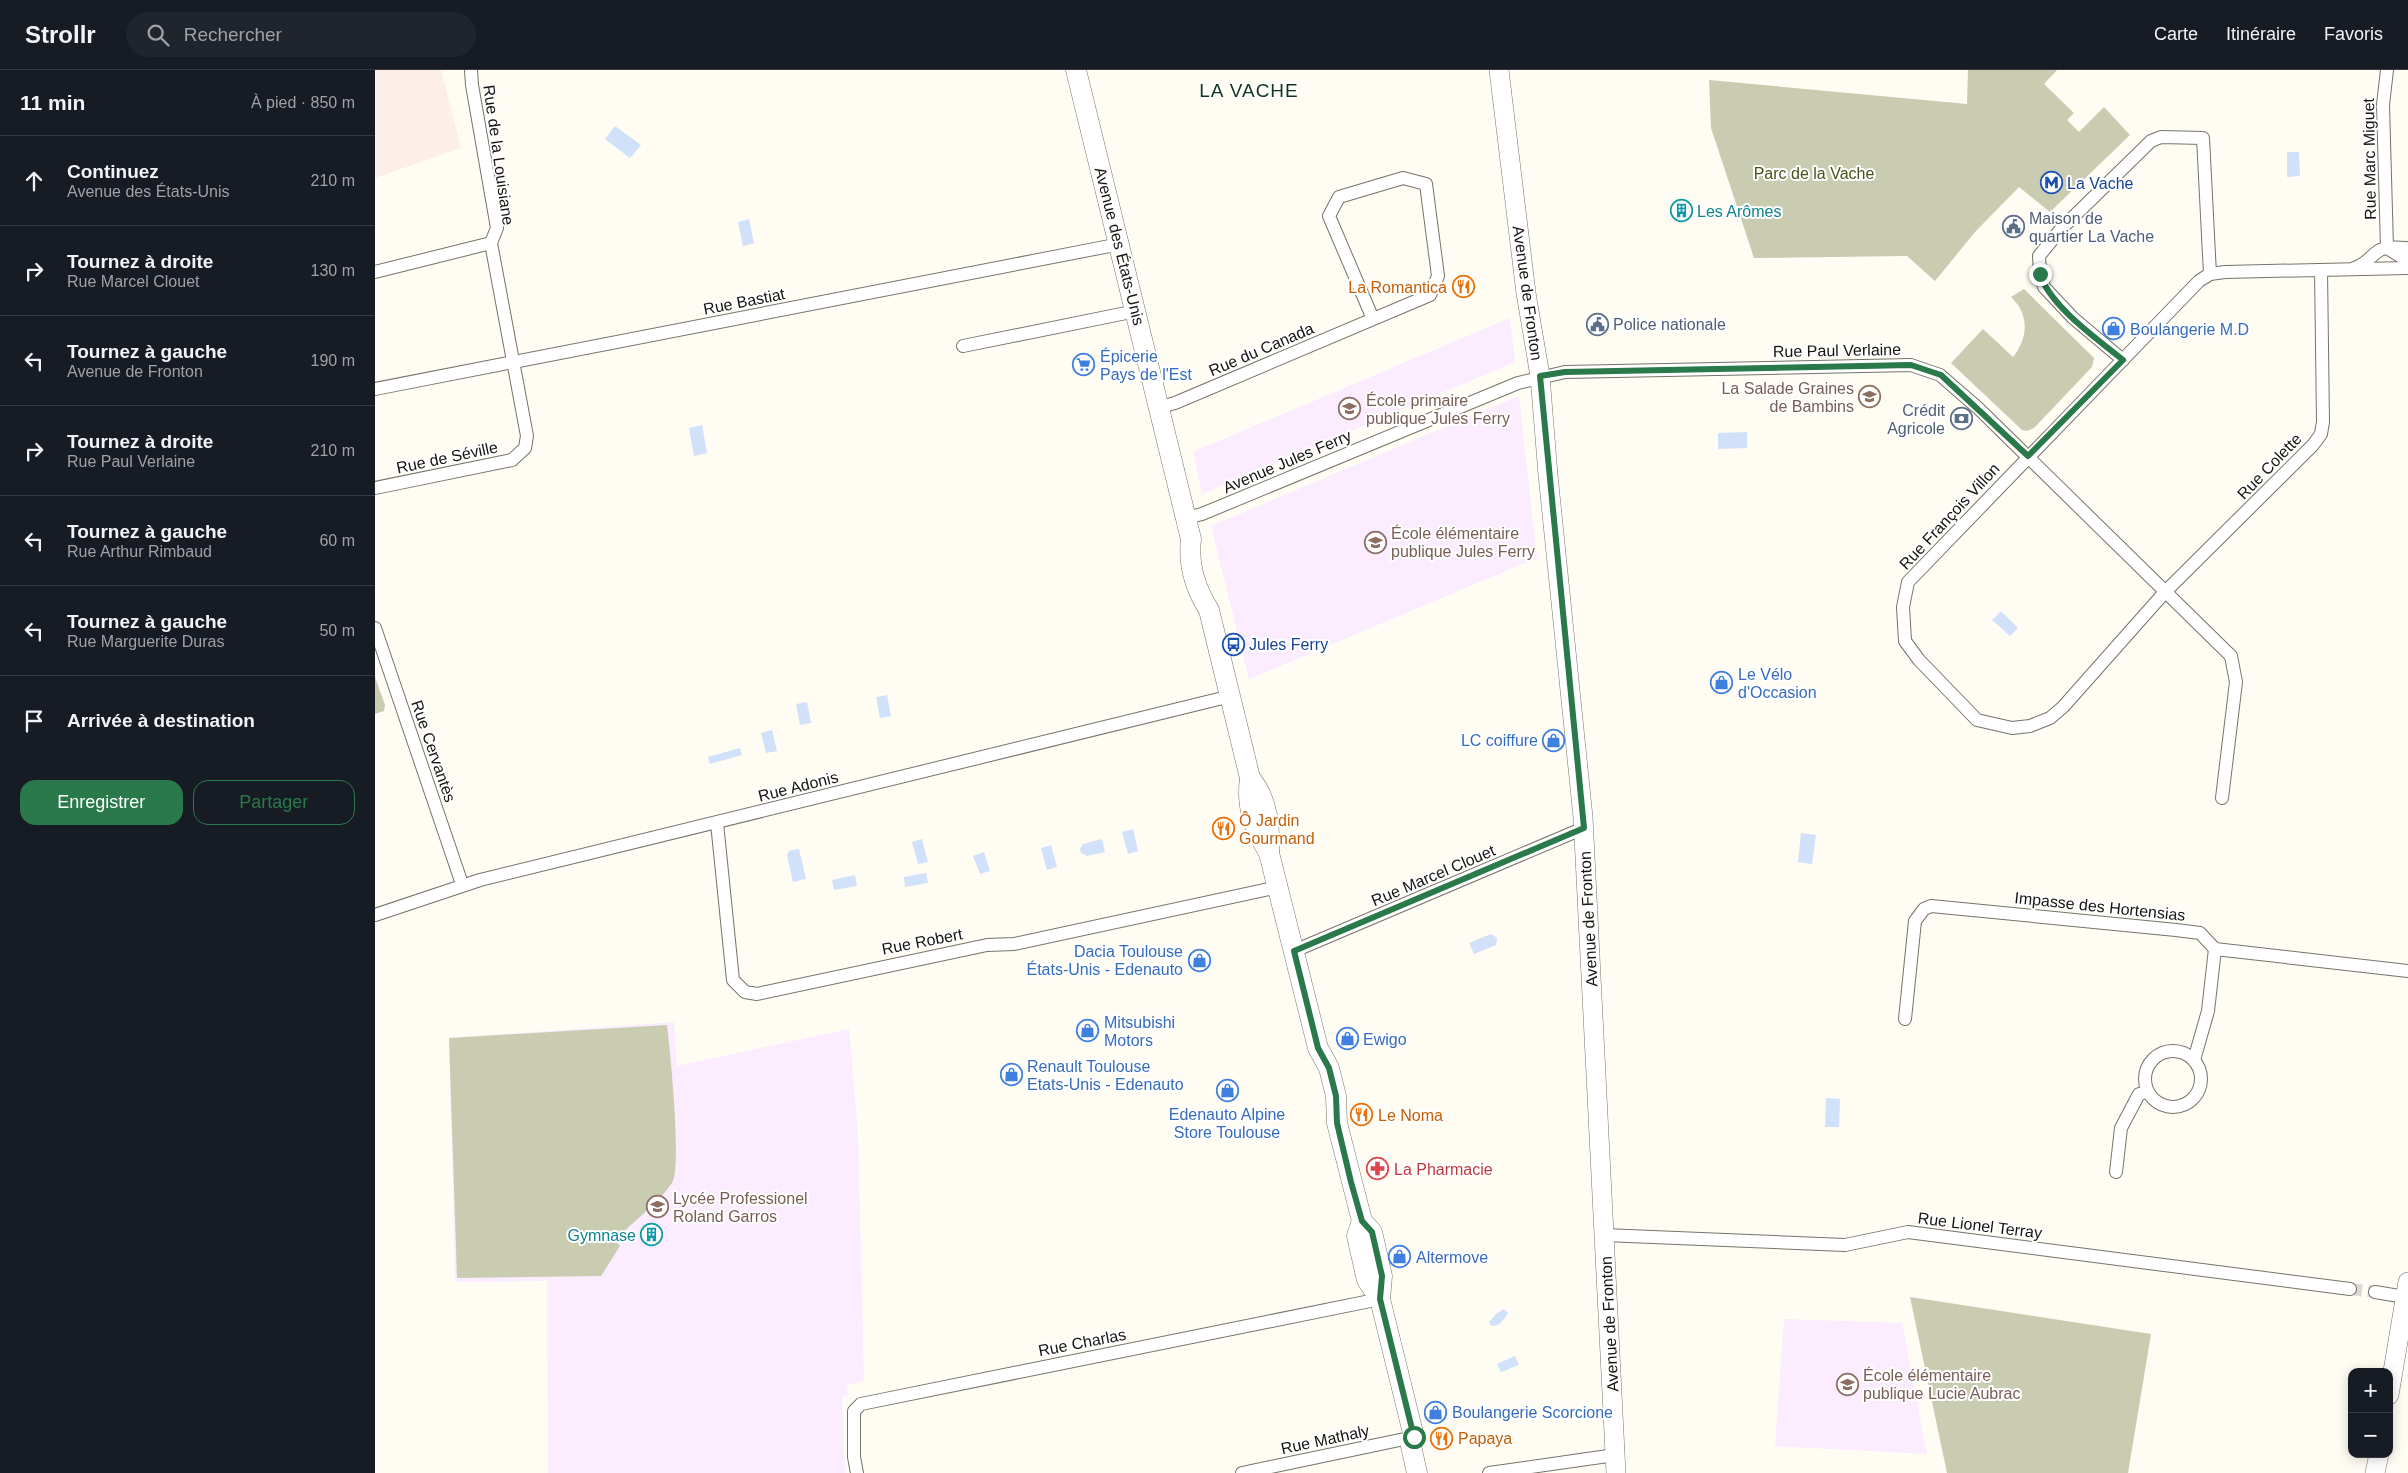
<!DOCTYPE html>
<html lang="fr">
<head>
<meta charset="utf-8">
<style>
	body { margin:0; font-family:Helvetica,sans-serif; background:#20242c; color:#f1f3f6 }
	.controls { position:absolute; right:15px; bottom:15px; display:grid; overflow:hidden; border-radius:10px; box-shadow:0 2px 12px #0003 }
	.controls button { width:45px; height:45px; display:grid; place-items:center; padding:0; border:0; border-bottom:1px solid #363941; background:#171b24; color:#f1f3f6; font:25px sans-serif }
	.stop { position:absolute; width:15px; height:15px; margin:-11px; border:4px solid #29794a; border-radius:50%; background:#fff }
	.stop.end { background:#29794a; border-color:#fff; box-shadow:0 1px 5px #0008 }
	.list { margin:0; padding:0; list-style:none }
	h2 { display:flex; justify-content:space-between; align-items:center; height:65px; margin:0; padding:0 20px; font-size:21px }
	h2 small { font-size:16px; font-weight:400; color:#9ea1a6 }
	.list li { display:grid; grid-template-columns:32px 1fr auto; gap:15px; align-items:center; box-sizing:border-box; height:90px; padding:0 20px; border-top:1px solid #363941 }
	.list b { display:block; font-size:19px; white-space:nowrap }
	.list p { margin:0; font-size:16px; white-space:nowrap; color:#9ea1a6 }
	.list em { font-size:16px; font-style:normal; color:#9ea1a6 }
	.actions { display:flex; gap:10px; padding:15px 20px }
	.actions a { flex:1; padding:11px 0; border:1px solid #29794a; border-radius:15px; text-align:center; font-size:18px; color:#29794a }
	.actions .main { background:#29794a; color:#fff }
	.icon { flex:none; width:28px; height:28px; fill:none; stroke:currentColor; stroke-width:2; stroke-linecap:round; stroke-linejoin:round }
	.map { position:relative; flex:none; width:2033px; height:1403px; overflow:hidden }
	header { display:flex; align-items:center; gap:30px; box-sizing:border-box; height:70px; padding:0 25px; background:#171b24; border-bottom:1px solid #363941 }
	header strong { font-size:24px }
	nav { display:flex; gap:28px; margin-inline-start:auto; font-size:18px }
	.search { width:350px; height:45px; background:#20242c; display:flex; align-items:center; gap:12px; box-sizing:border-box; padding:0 18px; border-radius:28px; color:#9ea1a6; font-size:19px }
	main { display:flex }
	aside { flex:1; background:#171b24 }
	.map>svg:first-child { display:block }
</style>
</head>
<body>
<header>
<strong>Strollr</strong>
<div class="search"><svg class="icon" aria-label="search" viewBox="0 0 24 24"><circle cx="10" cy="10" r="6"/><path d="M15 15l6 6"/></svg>Rechercher</div>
<nav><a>Carte</a><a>Itinéraire</a><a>Favoris</a></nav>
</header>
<main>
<aside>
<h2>11 min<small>À pied · 850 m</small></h2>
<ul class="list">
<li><svg class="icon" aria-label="ahead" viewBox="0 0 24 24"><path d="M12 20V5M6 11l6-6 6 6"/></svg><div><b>Continuez</b><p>Avenue des États-Unis</p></div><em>210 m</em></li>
<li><svg class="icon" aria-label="right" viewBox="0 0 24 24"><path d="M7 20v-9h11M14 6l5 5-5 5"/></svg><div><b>Tournez à droite</b><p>Rue Marcel Clouet</p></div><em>130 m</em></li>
<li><svg class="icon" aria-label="left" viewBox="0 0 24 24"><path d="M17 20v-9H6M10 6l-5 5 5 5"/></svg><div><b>Tournez à gauche</b><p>Avenue de Fronton</p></div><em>190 m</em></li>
<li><svg class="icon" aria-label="right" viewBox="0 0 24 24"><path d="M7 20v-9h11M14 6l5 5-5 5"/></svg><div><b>Tournez à droite</b><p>Rue Paul Verlaine</p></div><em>210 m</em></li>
<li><svg class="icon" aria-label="left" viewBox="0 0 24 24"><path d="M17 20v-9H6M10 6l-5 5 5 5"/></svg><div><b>Tournez à gauche</b><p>Rue Arthur Rimbaud</p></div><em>60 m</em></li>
<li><svg class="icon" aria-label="left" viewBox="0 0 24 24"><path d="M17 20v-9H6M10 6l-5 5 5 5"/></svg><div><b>Tournez à gauche</b><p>Rue Marguerite Duras</p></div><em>50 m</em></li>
<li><svg class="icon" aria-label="arrive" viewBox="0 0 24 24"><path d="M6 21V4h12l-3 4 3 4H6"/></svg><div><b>Arrivée à destination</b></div></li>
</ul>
<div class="actions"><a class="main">Enregistrer</a><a>Partager</a></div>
</aside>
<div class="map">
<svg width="2033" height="1403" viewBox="0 0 2033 1403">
	<rect width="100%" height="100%" fill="#fffcf3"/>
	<!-- industrial -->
	<polygon fill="#fdefe8" points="0,0 66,0 86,78 0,108"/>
	<!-- education -->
	<g fill="#fbecff">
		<polygon points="1135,248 1140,292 827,424 818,382"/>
		<polygon points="1144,326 1162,488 874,609 836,456"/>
		<polygon points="299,952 302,996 474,959 483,1063 489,1311 472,1315 473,1325 467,1327 470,1403 173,1403 172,1211 80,1212 74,968"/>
		<polygon points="1409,1249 1527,1253 1552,1384 1400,1376"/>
	</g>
	<!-- green -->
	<g fill="#c9ccb1">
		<polygon points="1593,0 1682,0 1669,14 1699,43 1692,50 1704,62 1729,37 1755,65 1675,142 1644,117 1600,162 1560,211 1532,186 1379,188 1336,58 1334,10 1592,34"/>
		<path d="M 1649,219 L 1719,288 L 1717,297 L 1659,358 L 1652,361 L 1647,360 L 1576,293 L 1608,259 L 1638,287 C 1653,268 1655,245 1636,227 Z"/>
		<polygon points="0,607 10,635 9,641 0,644"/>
		<path d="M 292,955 C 295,979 307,1097 297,1113 C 284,1132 256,1154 240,1170 L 245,1176 L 226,1206 L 82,1208 L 74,968 Z"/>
		<polygon points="1535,1227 1776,1264 1753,1403 1572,1403"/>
	</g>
	<!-- water -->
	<g fill="#d1e1fa">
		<polygon points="240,56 266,75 255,88 230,69"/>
		<polygon points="1912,82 1924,82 1925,106 1912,107"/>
		<polygon points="374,149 379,173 368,176 363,152"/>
		<polygon points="327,355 332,383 319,386 314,358"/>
		<polygon points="1372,362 1372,378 1343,379 1343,363"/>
		<polygon points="1626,541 1643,558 1635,566 1617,550"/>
		<polygon points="512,625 516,646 505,648 501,627"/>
		<polygon points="432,632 436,653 425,655 421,634"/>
		<polygon points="397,660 402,681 391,683 386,663"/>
		<polygon points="365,678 367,685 335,694 333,687"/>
		<polygon points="758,759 763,781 753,784 747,762"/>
		<polygon points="1426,763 1441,765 1437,794 1423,792"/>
		<polygon points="547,769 553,792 543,794 537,772"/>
		<polygon points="727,769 730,782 712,786 706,783 705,779 708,774"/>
		<polygon points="676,775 682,797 672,800 666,778"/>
		<polygon points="424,779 431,809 418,812 412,785 414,781"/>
		<polygon points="609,782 615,801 605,804 598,786"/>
		<polygon points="551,803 553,813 530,817 529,807"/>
		<polygon points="480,805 482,816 459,820 457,810"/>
		<polygon points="1116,864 1122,868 1121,875 1099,884 1094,873"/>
		<polygon points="1451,1028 1465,1029 1464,1057 1450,1057"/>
		<path d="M 1129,1239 L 1133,1243 C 1129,1250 1124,1257 1116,1256 L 1114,1252 L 1121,1244 Z"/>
		<polygon points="1140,1286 1144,1295 1126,1302 1122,1294"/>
	</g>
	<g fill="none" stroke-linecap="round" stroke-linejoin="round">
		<!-- street-tunnel -->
		<polyline stroke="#dcd9d1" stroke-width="12" stroke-dasharray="12 6" stroke-linecap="butt" points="1975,1219 2000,1222"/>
		<defs>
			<g id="street">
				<polyline points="96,0 97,15 122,158 116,173"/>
				<polyline points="2012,0 2008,35 2012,178 2033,191"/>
				<path d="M 1979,198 C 1991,195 1995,186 2005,180 C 2013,176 2024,178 2033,178"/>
				<polyline points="1946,200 1948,352 1946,364 1938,375 1790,522 1688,637 1675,648 1655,656 1637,658 1602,650 1544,590 1530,571 1528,537 1533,512 1824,211 1835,204 1850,202 2033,198"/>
				<polyline points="0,202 116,173 152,366 150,378 137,390 0,418"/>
				<polyline points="588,276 761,241"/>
				<polyline points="1748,290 1698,248 1669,217 1665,204 1664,186 1686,159 1776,71 1786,67 1828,68 1835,204"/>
				<polyline points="0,319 745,174"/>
				<polyline points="785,337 800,333 1055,225 1063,206 1051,114 1028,108 964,127 954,146 998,249"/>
				<polyline points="811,448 827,444 1143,313 1190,302 1536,295 1565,305 1603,338 1856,586 1861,612 1847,728"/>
				<polyline points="0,558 87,814"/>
				<polyline points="342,753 358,910 370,922 382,924 612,875 639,874 903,817"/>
				<polyline points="0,845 105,810 856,626"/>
				<polyline points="919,881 1209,758"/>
				<polyline points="1530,949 1540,851 1549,839 1556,836 1801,860 1825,863 1840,879 2033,901"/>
				<circle cx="1798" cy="1009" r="28"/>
				<polyline points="1819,990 1833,941 1840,879"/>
				<polyline points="1741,1102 1746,1058 1764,1024 1773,1022"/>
				<polyline points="1229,1165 1470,1175 1533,1162 1975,1219"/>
				<polyline points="2000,1222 2030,1227"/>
				<polyline points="482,1403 479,1387 479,1341 486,1334 1005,1229"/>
				<polyline points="867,1403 1039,1367"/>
				<polyline points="1114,1403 1240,1385"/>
			</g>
			<g id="secondary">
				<polyline points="1124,0 1151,223 1165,306 1173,405 1208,747 1241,1403"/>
				<polyline points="2014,1325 2033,1212"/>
				<polyline points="2000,1403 2004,1384"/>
			</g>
			<g id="primary">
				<path d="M 701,0 L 816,469 C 813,494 820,518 834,540 L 875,708 C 871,737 879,758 894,783 L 943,978 L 954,998 L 961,1026 L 962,1053 L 987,1151 L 997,1162 L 1007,1206 L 1005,1229 L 1039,1367 L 1036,1376 L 1042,1403"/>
				<path d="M 875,708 C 893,730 895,756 894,783"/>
				<polyline points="987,1151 982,1166 992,1210 1005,1229"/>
			</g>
		</defs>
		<!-- street casing -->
		<use href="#street" stroke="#76736b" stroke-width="14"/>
		<!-- secondary casing -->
		<use href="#secondary" stroke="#76736b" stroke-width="20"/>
		<!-- primary casing -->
		<use href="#primary" stroke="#76736b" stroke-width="21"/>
		<!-- street -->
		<use href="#street" stroke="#fff" stroke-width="12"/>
		<!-- secondary -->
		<use href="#secondary" stroke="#fff" stroke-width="19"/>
		<!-- primary -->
		<use href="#primary" stroke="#fff" stroke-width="20"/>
	</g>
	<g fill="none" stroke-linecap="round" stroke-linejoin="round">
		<!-- route -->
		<path stroke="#29794a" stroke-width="6" d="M 1039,1367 L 1005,1229 L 1007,1206 L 997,1162 L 987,1151 L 976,1112 L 962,1053 L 961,1026 L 954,998 L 943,978 L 919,881 L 1209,758 L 1165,306 L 1190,302 L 1536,295 L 1566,305 L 1653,386 L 1748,290 C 1722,269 1675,236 1665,204"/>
	</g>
	<!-- icons -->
	<defs>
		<symbol id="metro-ring" viewBox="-11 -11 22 22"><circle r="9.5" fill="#fff" stroke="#1a4fb4" stroke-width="1.5"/><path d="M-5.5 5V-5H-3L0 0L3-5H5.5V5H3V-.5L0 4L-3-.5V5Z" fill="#1a4fb4"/></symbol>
		<symbol id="building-ring" viewBox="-11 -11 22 22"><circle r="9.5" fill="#fff" stroke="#0f9aa8" stroke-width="1.5"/><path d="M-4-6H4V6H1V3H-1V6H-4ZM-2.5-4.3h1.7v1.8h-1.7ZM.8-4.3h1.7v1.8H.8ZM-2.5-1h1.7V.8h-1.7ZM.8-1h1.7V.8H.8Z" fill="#0f9aa8"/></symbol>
		<symbol id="civic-ring" viewBox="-11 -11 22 22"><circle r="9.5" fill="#fff" stroke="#5c6f8a" stroke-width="1.5"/><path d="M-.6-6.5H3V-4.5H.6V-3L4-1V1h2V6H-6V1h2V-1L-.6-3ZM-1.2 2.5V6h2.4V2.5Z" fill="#5c6f8a"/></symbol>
		<symbol id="restaurant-ring" viewBox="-11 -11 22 22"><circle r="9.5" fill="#fff" stroke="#e8710a" stroke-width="1.5"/><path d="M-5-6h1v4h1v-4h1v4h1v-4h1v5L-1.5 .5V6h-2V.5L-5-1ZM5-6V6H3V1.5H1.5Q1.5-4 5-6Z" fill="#e8710a"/></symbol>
		<symbol id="shop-ring" viewBox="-11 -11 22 22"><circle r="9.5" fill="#fff" stroke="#3f7fe0" stroke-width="1.5"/><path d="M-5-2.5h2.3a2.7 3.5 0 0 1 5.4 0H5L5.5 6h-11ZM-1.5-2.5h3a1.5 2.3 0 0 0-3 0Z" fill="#3f7fe0"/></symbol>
		<symbol id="supermarket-ring" viewBox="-11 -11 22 22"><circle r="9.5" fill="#fff" stroke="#3f7fe0" stroke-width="1.5"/><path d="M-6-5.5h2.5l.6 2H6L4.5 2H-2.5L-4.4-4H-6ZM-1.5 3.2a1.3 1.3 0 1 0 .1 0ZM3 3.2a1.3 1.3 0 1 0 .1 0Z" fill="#3f7fe0"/></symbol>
		<symbol id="school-ring" viewBox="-11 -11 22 22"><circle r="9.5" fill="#fff" stroke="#8d6e63" stroke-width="1.5"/><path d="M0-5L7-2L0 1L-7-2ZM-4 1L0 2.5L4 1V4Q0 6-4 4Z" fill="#8d6e63"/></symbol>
		<symbol id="bank-ring" viewBox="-11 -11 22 22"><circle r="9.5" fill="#fff" stroke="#5c6f8a" stroke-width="1.5"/><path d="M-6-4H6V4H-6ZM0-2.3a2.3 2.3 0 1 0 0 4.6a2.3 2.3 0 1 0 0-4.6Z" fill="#5c6f8a"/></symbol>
		<symbol id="bus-ring" viewBox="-11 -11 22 22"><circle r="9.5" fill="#fff" stroke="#1a4fb4" stroke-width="1.5"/><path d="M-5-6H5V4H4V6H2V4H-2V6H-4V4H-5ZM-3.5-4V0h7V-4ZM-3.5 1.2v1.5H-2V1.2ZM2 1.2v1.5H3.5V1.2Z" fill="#1a4fb4"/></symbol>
		<symbol id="pharmacy-ring" viewBox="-11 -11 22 22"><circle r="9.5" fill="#fff" stroke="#e0444e" stroke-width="1.5"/><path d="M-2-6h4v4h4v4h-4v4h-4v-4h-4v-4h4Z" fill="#e0444e"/></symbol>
	</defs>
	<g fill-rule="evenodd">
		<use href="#metro-ring" x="1664" y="100" width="25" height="25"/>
		<use href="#building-ring" x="1294" y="128" width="25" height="25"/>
		<use href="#civic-ring" x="1626" y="144" width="25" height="25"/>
		<use href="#restaurant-ring" x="1076" y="204" width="25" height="25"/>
		<use href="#civic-ring" x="1210" y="242" width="25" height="25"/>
		<use href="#shop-ring" x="1726" y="246" width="25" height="25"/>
		<use href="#supermarket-ring" x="696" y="282" width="25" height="25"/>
		<use href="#school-ring" x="1482" y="314" width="25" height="25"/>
		<use href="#school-ring" x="962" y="326" width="25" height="25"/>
		<use href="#bank-ring" x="1574" y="336" width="25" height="25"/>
		<use href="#school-ring" x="988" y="460" width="25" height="25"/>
		<use href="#bus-ring" x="846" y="562" width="25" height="25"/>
		<use href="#shop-ring" x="1334" y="600" width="25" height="25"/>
		<use href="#shop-ring" x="1166" y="658" width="25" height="25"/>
		<use href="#restaurant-ring" x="836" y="746" width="25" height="25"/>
		<use href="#shop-ring" x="812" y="878" width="25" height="25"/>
		<use href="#shop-ring" x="700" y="948" width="25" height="25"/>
		<use href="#shop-ring" x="960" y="956" width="25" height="25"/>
		<use href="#shop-ring" x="624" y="992" width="25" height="25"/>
		<use href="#shop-ring" x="840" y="1008" width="25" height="25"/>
		<use href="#restaurant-ring" x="974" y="1032" width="25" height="25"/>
		<use href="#pharmacy-ring" x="990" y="1086" width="25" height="25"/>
		<use href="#school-ring" x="270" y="1124" width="25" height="25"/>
		<use href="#building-ring" x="264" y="1152" width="25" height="25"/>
		<use href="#shop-ring" x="1012" y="1174" width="25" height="25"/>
		<use href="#school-ring" x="1460" y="1302" width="25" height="25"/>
		<use href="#shop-ring" x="1048" y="1330" width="25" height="25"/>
		<use href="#restaurant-ring" x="1054" y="1356" width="25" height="25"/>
	</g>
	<g text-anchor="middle" stroke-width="4" stroke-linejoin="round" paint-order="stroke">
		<!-- street labels -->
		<g font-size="16" fill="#151411" stroke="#fff">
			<text transform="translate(124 85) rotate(82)" y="6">Rue de la Louisiane</text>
			<text transform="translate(1994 89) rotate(-91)" y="6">Rue Marc Miguet</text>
			<text transform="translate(745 176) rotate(76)" y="6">Avenue des États-Unis</text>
			<text transform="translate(1153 223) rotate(82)" y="6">Avenue de Fronton</text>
			<text transform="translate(369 231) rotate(-11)" y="6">Rue Bastiat</text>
			<text transform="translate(886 279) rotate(-23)" y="6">Rue du Canada</text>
			<text transform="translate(1462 280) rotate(-1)" y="6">Rue Paul Verlaine</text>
			<text transform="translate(72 387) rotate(-12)" y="6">Rue de Séville</text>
			<text transform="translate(912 391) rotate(-23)" y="6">Avenue Jules Ferry</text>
			<text transform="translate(1894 396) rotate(-46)" y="6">Rue Colette</text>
			<text transform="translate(1574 446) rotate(-47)" y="6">Rue François Villon</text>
			<text transform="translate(59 681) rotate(71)" y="6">Rue Cervantès</text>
			<text transform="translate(423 716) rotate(-14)" y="6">Rue Adonis</text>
			<text transform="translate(1058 805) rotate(-23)" y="6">Rue Marcel Clouet</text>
			<text transform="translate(1725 836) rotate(6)" y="6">Impasse des Hortensias</text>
			<text transform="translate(1213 849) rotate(-93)" y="6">Avenue de Fronton</text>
			<text transform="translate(547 871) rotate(-11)" y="6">Rue Robert</text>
			<text transform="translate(1605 1155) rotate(7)" y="6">Rue Lionel Terray</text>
			<text transform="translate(1234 1254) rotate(-93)" y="6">Avenue de Fronton</text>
			<text transform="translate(707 1272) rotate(-11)" y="6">Rue Charlas</text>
			<text transform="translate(950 1369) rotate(-12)" y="6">Rue Mathaly</text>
		</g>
		<!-- park labels -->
		<g font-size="16" fill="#4c5019" stroke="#fff">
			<text x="1439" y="109">Parc de la Vache</text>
		</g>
		<!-- transit labels -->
		<g font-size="16" fill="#164399" stroke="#fff" text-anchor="start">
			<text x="1692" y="119">La Vache</text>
			<text x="874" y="580">Jules Ferry</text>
		</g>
		<!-- culture labels -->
		<g font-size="16" fill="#0d838f" stroke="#fff" text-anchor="start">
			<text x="1322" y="147">Les Arômes</text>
			<text x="261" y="1171" text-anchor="end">Gymnase</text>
		</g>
		<!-- service labels -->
		<g font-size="16" fill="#4e5e75" stroke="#fff" text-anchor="start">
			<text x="1654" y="154">Maison de<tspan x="1654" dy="18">quartier La Vache</tspan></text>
			<text x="1238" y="260">Police nationale</text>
			<text x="1570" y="346" text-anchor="end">Crédit<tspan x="1570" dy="18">Agricole</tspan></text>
		</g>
		<!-- food labels -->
		<g font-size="16" fill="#c56008" stroke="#fff" text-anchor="start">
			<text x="1072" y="223" text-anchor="end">La Romantica</text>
			<text x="864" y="756">Ô Jardin<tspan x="864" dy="18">Gourmand</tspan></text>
			<text x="1003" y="1051">Le Noma</text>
			<text x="1083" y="1374">Papaya</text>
		</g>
		<!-- shop labels -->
		<g font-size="16" fill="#366cbe" stroke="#fff" text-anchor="start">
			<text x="1755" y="265">Boulangerie M.D</text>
			<text x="725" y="292">Épicerie<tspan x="725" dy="18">Pays de l'Est</tspan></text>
			<text x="1363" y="610">Le Vélo<tspan x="1363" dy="18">d'Occasion</tspan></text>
			<text x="1163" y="676" text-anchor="end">LC coiffure</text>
			<text x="808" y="887" text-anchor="end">Dacia Toulouse<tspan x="808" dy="18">États-Unis - Edenauto</tspan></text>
			<text x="729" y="958">Mitsubishi<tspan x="729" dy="18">Motors</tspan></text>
			<text x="988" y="975">Ewigo</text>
			<text x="652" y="1002">Renault Toulouse<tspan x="652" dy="18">Etats-Unis - Edenauto</tspan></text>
			<text x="852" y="1050" text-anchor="middle">Edenauto Alpine<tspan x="852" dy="18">Store Toulouse</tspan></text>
			<text x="1041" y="1193">Altermove</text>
			<text x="1077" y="1348">Boulangerie Scorcione</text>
		</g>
		<!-- education labels -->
		<g font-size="16" fill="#785e54" stroke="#fff" text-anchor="start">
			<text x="1479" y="324" text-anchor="end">La Salade Graines<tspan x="1479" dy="18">de Bambins</tspan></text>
			<text x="991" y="336">École primaire<tspan x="991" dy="18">publique Jules Ferry</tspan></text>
			<text x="1016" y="469">École élémentaire<tspan x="1016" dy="18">publique Jules Ferry</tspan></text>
			<text x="298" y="1134">Lycée Professionel<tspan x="298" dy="18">Roland Garros</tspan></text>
			<text x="1488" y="1311">École élémentaire<tspan x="1488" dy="18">publique Lucie Aubrac</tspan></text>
		</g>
		<!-- health labels -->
		<g font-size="16" fill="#be3a42" stroke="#fff" text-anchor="start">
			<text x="1019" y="1105">La Pharmacie</text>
		</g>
		<!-- quarter labels -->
		<g font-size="19" letter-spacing="1" fill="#0f351f" stroke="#fff">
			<text x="874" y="27">LA VACHE</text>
		</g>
	</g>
</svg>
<div class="controls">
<button>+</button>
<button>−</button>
</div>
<div class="stop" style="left:1039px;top:1367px"></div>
<div class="stop end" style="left:1665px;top:204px"></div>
</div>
</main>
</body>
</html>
